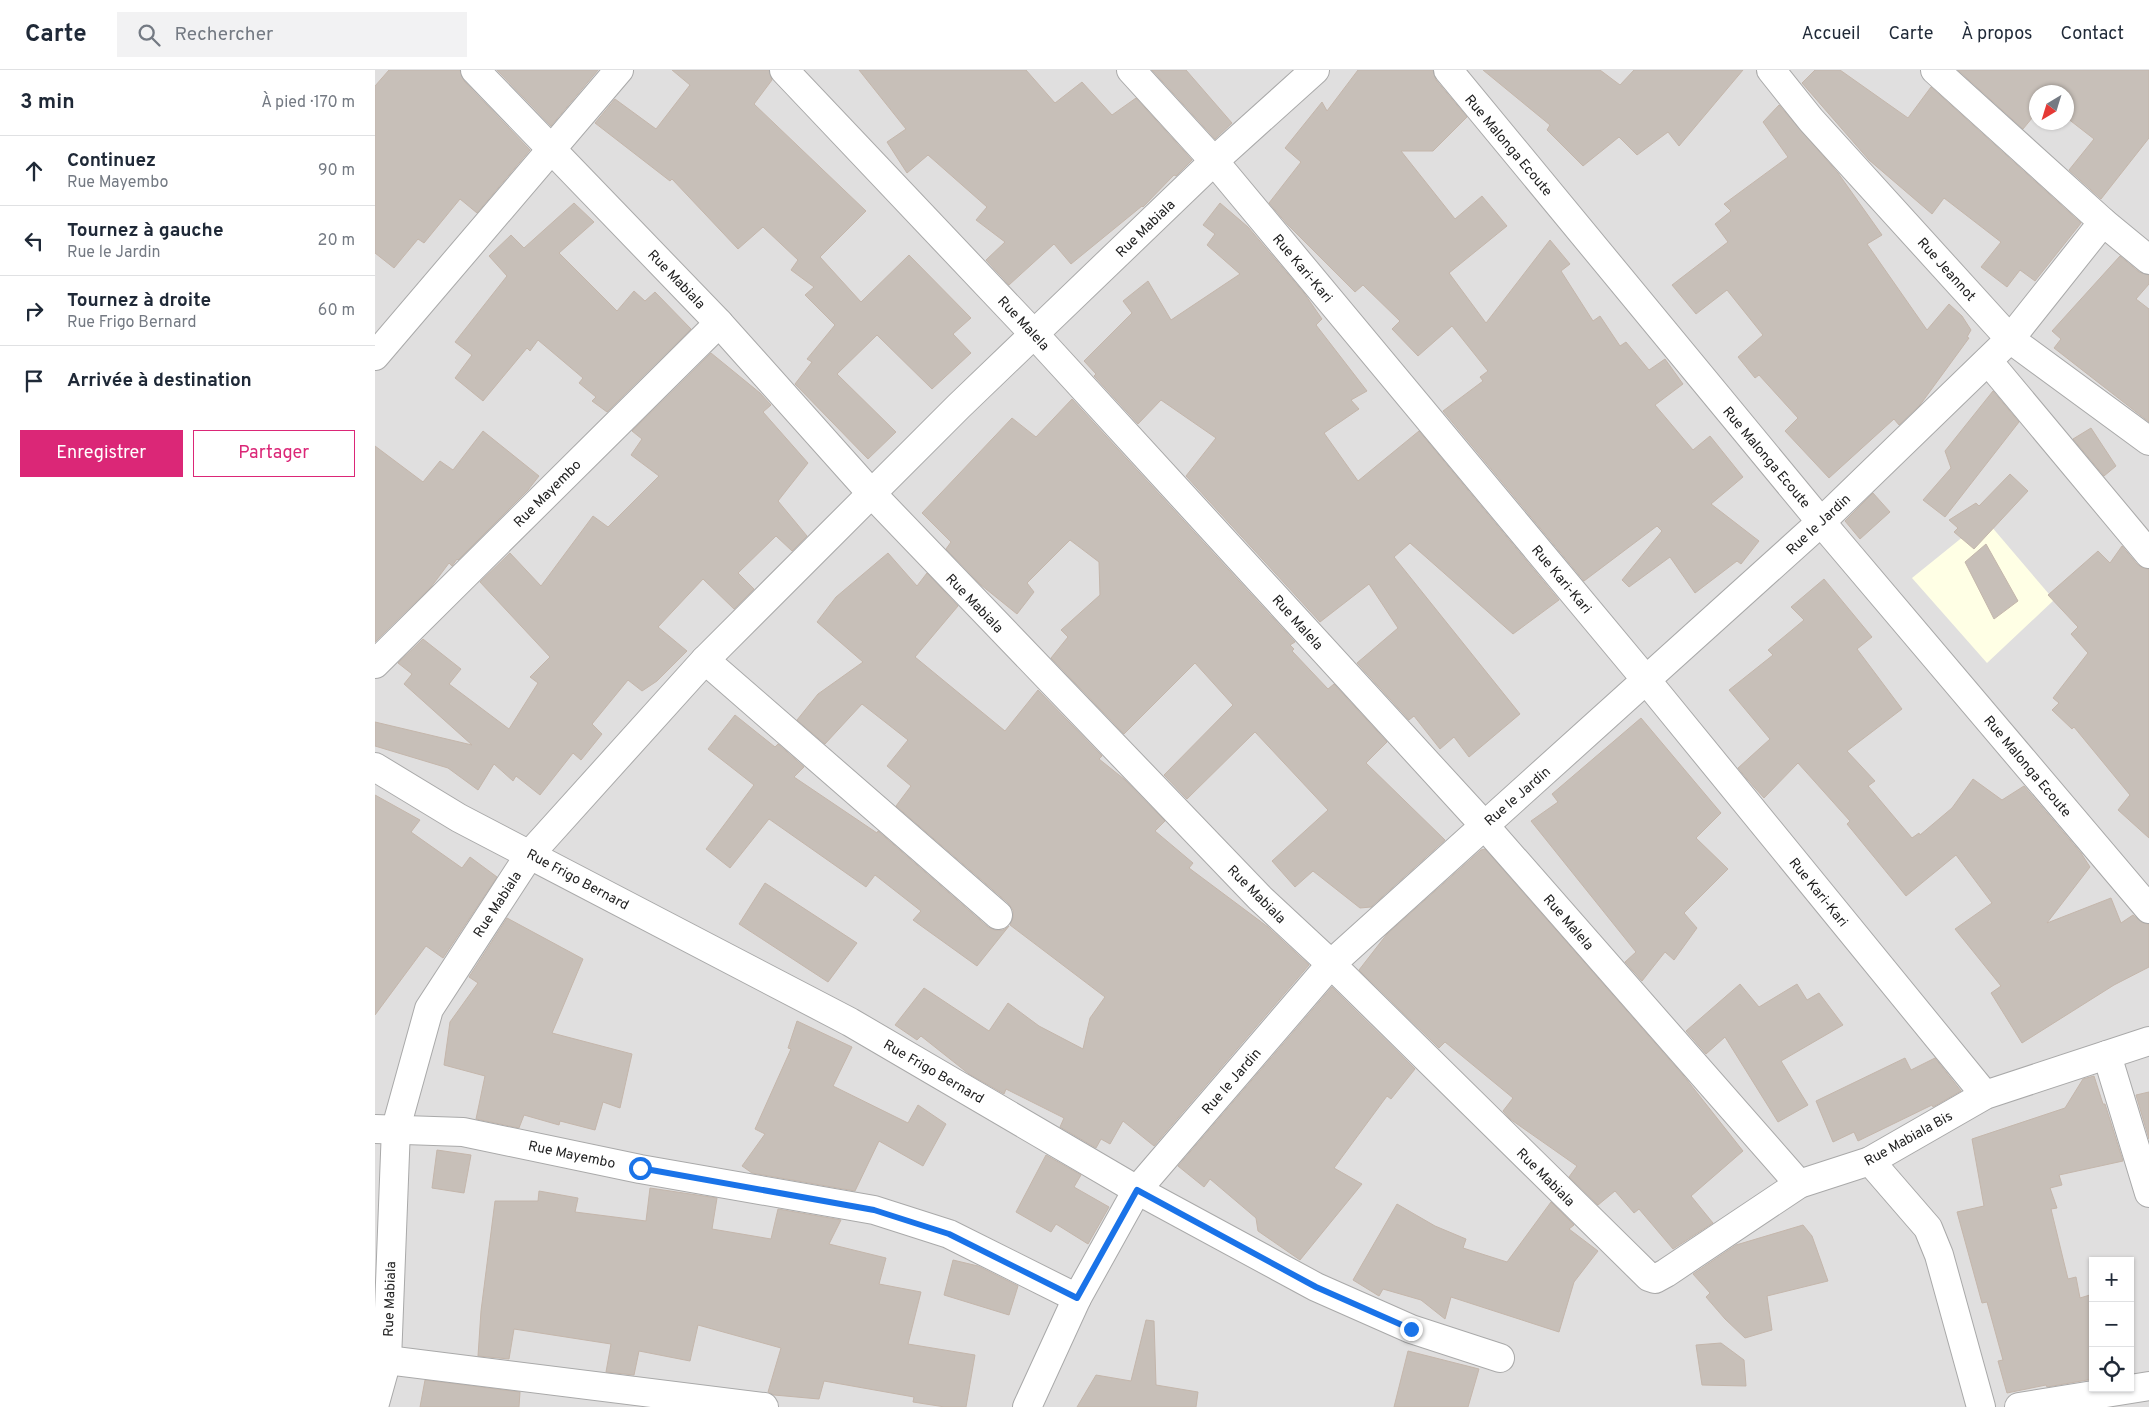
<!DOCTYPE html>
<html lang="fr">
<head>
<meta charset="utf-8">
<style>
	body { margin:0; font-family:Overpass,sans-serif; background:#f2f2f3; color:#1f2937 }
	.controls { position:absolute; right:15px; bottom:15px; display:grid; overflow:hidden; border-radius:0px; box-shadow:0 1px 4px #0004 }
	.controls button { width:45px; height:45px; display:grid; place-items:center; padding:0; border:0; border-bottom:1px solid #e0e1e3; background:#fff; color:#1f2937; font:25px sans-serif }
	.compass { position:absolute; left:1654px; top:15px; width:45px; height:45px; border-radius:50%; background:#fff; box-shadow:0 1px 4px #0004; rotate:218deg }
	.stop { position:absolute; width:15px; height:15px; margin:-11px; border:4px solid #1a73e8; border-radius:50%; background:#fff }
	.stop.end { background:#1a73e8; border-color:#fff; box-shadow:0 1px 5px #0008 }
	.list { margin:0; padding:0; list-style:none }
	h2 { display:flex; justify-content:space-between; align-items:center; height:65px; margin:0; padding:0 20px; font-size:21px }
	h2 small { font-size:16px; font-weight:400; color:#747a83 }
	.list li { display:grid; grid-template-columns:32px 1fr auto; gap:15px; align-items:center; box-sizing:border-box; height:70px; padding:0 20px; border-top:1px solid #e0e1e3 }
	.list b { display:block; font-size:19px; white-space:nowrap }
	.list p { margin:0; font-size:16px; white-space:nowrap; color:#747a83 }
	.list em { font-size:16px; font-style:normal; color:#747a83 }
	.actions { display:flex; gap:10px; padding:15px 20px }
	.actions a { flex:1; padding:11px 0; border:1px solid #db2777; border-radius:0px; text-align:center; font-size:18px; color:#db2777 }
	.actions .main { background:#db2777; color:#fff }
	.icon { flex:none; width:28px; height:28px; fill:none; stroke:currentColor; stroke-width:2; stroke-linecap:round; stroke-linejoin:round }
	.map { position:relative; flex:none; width:1774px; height:1337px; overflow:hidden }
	header { display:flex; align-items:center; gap:30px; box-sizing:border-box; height:70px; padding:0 25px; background:#fff; border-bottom:1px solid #e0e1e3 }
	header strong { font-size:24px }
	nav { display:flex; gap:28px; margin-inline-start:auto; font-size:18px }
	.search { width:350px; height:45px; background:#f2f2f3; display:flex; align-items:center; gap:12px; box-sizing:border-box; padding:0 18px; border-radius:0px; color:#747a83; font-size:19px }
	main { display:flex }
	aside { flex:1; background:#fff }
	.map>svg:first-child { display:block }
</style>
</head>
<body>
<header>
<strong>Carte</strong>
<div class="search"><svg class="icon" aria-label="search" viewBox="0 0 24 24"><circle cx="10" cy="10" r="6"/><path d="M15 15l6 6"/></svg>Rechercher</div>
<nav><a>Accueil</a><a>Carte</a><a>À propos</a><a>Contact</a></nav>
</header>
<main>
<aside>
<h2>3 min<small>À pied · 170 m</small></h2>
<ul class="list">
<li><svg class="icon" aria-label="ahead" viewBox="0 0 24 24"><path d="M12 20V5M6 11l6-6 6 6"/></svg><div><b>Continuez</b><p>Rue Mayembo</p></div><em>90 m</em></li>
<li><svg class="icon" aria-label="left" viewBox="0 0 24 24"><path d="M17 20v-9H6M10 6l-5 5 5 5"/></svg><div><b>Tournez à gauche</b><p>Rue le Jardin</p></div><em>20 m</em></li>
<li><svg class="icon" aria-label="right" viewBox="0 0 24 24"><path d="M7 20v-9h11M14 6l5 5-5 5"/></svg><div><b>Tournez à droite</b><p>Rue Frigo Bernard</p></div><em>60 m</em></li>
<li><svg class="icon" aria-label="arrive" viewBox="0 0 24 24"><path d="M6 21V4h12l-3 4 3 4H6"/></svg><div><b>Arrivée à destination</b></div></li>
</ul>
<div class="actions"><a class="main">Enregistrer</a><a>Partager</a></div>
</aside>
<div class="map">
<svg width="1774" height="1337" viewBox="0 0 1774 1337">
	<rect width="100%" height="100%" fill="#f2efe9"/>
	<!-- residential -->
	<path fill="#e0dfdf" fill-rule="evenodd" d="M 0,0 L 1774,0 L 1774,1337 L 0,1337 ZM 1662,22 L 1692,22 L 1692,52 L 1662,52 ZM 1718,1191 L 1755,1191 L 1755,1318 L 1718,1318 Z"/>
	<!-- education -->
	<polygon fill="#ffffe5" points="1610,449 1679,530 1612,593 1537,508"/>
	<!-- building -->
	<g fill="#c7bfb8" stroke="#c4b6ab">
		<polygon points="14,0 85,0 89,11 155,80 102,143 85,129 49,173 43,169 19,198 0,183 0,16"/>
		<polygon points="122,0 223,0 176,56"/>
		<polygon points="297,0 394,0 397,10 379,34 491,141 445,187 486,232 534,185 596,248 578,264 596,283 557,319 502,265 462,304 521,362 493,389 420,314 437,292 432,289 460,255 430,225 439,217 416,200 423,190 388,157 363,179 297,109 295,111 220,53 240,29 281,59 315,15"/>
		<polygon points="484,0 651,0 680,33 707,12 737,45 761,28 817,90 801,106 799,105 768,137 767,136 696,194 679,174 634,215 611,190 630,172 601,150 612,137 553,85 532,103 512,72 531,59"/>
		<polygon points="777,0 811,0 857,53 840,69"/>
		<polygon points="983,0 1058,0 1061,10 1092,47 1058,81 1026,81 1080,149 1107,126 1132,156 1074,203 1111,253 1175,170 1195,194 1186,201 1218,251 1225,246 1245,276 1251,272 1274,300 1290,289 1308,314 1280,335 1318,380 1335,366 1368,407 1336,434 1384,471 1366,494 1362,491 1320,523 1295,487 1254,517 1247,510 1287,461 1282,456 1209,511 1068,341 1108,311 1105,307 1113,301 1077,256 1043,286 1017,259 1025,251 988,215 980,222 913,155 894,133 926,92 910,78 947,32 952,41"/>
		<polygon points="1108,0 1225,0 1245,15 1259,0 1368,0 1304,76 1293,62 1262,85 1244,67 1208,96 1172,60 1175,55"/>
		<polygon points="1440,0 1465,0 1533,48 1556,17 1706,153 1660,211 1645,200 1632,217 1606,197 1626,172 1569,128 1557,144 1494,90 1427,13"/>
		<polygon points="1583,0 1774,0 1774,68 1726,129 1694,100 1719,69 1692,48 1692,22 1662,22 1662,42 1648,59"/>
		<polygon points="1404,35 1463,103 1507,165 1492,174 1552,260 1574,234 1587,246 1596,260 1592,267 1594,268 1545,335 1524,355 1519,349 1454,408 1410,361 1423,348 1384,305 1380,308 1363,287 1388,265 1352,220 1321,244 1297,215 1353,172 1340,154 1356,141 1349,134 1413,87 1388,52"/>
		<polygon points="199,133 219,152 184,183 242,241 259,221 270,231 280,222 316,259 232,342 217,331 221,327 204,313 208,308 163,270 155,281 152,278 108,331 80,308 97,285 80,272 132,206 114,186 136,165 149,178"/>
		<polygon points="845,133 873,157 929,223 947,249 941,255 992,321 976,330 984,339 949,363 983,411 1044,361 1184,530 1138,564 1035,473 1019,487 1145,644 1094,687 1079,667 1065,679 1039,646 1034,650 982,593 1023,558 994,514 945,552 811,406 841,368 786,330 763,354 719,306 721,304 709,291 757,243 748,231 773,211 796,250 865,204 832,175 840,164 828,155"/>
		<polygon points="1745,186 1764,202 1774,205 1774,214 1761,229 1774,239 1774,352 1679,278 1686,269 1677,261"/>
		<polygon points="336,283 385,323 396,335 388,342 433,393 403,431 432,466 417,481 401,466 363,503 379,519 359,539 328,509 283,557 312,581 282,611 267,621 253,610 217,654 227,664 206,690 198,683 165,725 141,706 138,711 119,694 103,720 73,698 0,676 0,652 97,675 29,614 37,604 23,593 48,569 86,599 74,614 134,659 163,613 155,607 175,587 105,512 135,483 166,516 218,446 233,457 284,406 256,385 267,369 257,361"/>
		<polygon points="1618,321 1644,352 1570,447 1548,430 1576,398 1570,381"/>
		<polygon points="697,329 920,572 915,575 919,579 917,581 953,619 959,614 1012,672 991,693 1070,770 996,837 985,838 938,801 920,817 897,791 953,740 880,662 812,729 789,705 858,635 820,593 749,664 676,588 693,567 686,560 725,525 724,492 695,470 652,513 659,522 642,544 606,515 571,479 576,472 547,443 637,348 661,367"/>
		<polygon points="1716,358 1741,396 1729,406 1698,369"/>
		<polygon points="108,361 164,406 153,420 83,490 82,489 77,496 74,493 56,517 0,572 0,376 48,412 65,391 78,400"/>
		<polygon points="1635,404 1653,421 1599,479 1579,462 1583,458 1574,450 1601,433 1604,436"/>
		<polygon points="1498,423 1515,442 1485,469 1470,451"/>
		<polygon points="1611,474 1643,531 1619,549 1590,492"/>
		<polygon points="1747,476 1762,494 1768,498 1774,499 1774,768 1743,740 1755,725 1699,657 1697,659 1677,640 1684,633 1678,628 1713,583 1696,564 1703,557 1673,525 1723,481 1735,493"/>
		<polygon points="513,483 542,516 552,503 583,536 540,587 630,661 663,620 727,686 724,689 749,709 790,751 780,761 818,793 814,798 893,857 934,895 779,1076 748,1051 735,1074 726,1069 721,1078 685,1057 689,1048 631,1019 629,1024 594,1004 546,966 542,970 520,955 549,918 614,961 633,933 664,956 708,979 715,948 730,927 635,855 638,848 638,840 633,833 521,736 536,716 512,696 533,670 487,634 450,674 422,650 443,624 488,592 442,552 461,527"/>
		<polygon points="1449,509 1497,567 1482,579 1527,639 1472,681 1500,711 1493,716 1537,768 1544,763 1545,765 1577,738 1598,709 1627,730 1649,716 1706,783 1715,797 1672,853 1736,828 1746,853 1758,845 1768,853 1774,854 1774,897 1739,915 1647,973 1616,923 1626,916 1580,859 1617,833 1581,785 1531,826 1472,754 1475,751 1423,693 1389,728 1372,709 1363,698 1395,669 1354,620 1398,585 1393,580 1429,550 1416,537"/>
		<polygon points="360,645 400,677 403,674 429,697 419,707 502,763 503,761 613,857 620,860 628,860 634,856 602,896 538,850 546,841 500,805 491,817 394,749 355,798 331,779 379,715 333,679"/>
		<polygon points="1266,648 1346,743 1321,768 1353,799 1309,843 1322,858 1299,890 1290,882 1267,911 1250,892 1261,882 1156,751 1183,732 1177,724"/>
		<polygon points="0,725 45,750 36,762 87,798 95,787 122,807 68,888 51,876 0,945"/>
		<polygon points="1110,779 1308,1005 1368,1081 1316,1126 1338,1153 1298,1179 1264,1139 1259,1143 1240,1121 1223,1135 1194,1107 1202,1096 1135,1049 1128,1041 1138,1028 1070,972 1064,978 984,900 1012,864 1106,780"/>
		<polygon points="390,813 482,873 453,912 364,854"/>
		<polygon points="132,848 208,889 177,963 257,984 245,1038 228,1032 220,1060 185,1051 184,1055 149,1045 144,1058 101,1049 110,1006 69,995 75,952 103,913 94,907"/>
		<polygon points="1365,914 1384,937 1422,914 1432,930 1444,923 1468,955 1406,991 1433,1035 1403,1052 1350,967 1331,984 1311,961"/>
		<polygon points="957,917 1040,999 1016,1029 1012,1026 959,1098 987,1114 925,1190 883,1161 881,1148 835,1109 829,1117 803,1096"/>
		<polygon points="422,951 477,977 458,1016 533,1053 543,1035 571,1054 548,1096 504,1071 480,1121 377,1103 367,1096 390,1064 380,1059 416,979 413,978"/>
		<polygon points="1530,988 1536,1000 1560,988 1586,1021 1558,1037 1557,1035 1483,1071 1479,1062 1458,1072 1441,1031"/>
		<polygon points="1719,1006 1728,1034 1730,1034 1748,1091 1684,1105 1687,1115 1675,1118 1682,1138 1676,1139 1693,1209 1701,1207 1705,1228 1718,1224 1718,1309 1672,1317 1671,1315 1632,1323 1623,1291 1628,1290 1612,1232 1607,1233 1582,1142 1609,1136 1597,1069 1690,1038 1708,1009"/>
		<polygon points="1774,1022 1774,1069 1761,1025"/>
		<polygon points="62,1080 96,1085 89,1123 57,1118"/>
		<polygon points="671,1085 706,1105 699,1117 734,1137 713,1174 681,1154 676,1162 641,1142"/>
		<polygon points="275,1118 342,1128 337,1159 396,1169 403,1139 466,1150 454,1174 511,1188 504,1214 546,1222 533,1274 600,1285 591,1337 570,1337 538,1332 539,1327 449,1311 444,1329 399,1325 393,1322 406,1278 323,1255 315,1291 264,1281 259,1305 231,1302 236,1274 139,1259 134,1289 103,1286 106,1241 120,1131 163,1131 164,1121 203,1128 200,1142 271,1151"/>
		<polygon points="1176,1132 1199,1155 1194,1159 1223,1181 1199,1212 1184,1262 1076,1227 1070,1249 1046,1230 1008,1219 1004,1226 978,1210 1022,1134 1060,1156 1091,1169 1088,1178 1132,1192"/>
		<polygon points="1428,1155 1437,1166 1453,1211 1392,1226 1397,1260 1370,1268 1350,1249 1331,1227 1335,1223 1318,1204 1361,1175"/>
		<polygon points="578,1190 603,1196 643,1216 634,1245 569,1225"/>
		<polygon points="771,1250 779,1251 781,1315 823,1322 821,1337 702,1337 721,1305 756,1311"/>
		<polygon points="1346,1273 1369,1290 1371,1316 1327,1315 1321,1275"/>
		<polygon points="1033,1281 1104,1299 1093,1337 1019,1337"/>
		<polygon points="50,1310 145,1322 144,1337 45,1337"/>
	</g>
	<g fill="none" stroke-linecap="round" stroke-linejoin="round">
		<defs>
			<g id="minor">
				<polyline points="100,0 344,253 497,424 885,828 956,894 1274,1207 1280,1209 1291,1203 1424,1114 1495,1091 1610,1025 1774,971"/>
				<polyline points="409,0 660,265 1109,755 1424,1114"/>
				<polyline points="756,0 839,91 1272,611 1610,1025"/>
				<polyline points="1073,0 1446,452 1774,839"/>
				<polyline points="1396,0 1436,50 1635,269 1774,371"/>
				<polyline points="1560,0 1728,152 1774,190"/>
				<polyline points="0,286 244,0"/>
				<polyline points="1613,291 1774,484"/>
				<polyline points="330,590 623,845"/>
				<polyline points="0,594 344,253"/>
				<polyline points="0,697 84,748 475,952 762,1120 941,1217 1036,1259 1125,1288"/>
				<polyline points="1732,985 1774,1123"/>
				<polyline points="0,1059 88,1062 265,1099 499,1140 574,1164 702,1228"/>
				<polyline points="1495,1091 1553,1158 1564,1185 1606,1337"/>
				<polyline points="12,1290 389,1337"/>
				<polyline points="0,1333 12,1290 21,1058 54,939 155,784 330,590 584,336 839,91 940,0"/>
				<polyline points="652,1337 702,1228 762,1120 956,894 1446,452 1635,269 1728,152"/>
				<polyline points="1644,1337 1774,1316"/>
			</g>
		</defs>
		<!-- minor casing -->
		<use href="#minor" stroke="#a9a9a9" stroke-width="30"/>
		<!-- minor -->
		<use href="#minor" stroke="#fff" stroke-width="28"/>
	</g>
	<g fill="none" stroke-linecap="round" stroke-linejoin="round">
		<!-- route -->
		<polyline stroke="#1a73e8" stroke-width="6" points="265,1098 499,1140 574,1164 702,1228 762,1120 941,1217 1036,1259"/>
	</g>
	<g text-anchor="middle" stroke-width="4" stroke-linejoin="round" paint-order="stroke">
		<!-- street labels -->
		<g font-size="14" fill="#222" stroke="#fff">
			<text transform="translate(1134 75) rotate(50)" y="5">Rue Malonga Ecoute</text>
			<text transform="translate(770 158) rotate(-44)" y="5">Rue Mabiala</text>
			<text transform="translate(928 198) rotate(50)" y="5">Rue Kari-Kari</text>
			<text transform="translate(1572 199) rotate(48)" y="5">Rue Jeannot</text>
			<text transform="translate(302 209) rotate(46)" y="5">Rue Mabiala</text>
			<text transform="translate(649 253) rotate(47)" y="5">Rue Malela</text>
			<text transform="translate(1392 387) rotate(50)" y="5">Rue Malonga Ecoute</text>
			<text transform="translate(172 423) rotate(-45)" y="5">Rue Mayembo</text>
			<text transform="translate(1443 454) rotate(-43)" y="5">Rue le Jardin</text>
			<text transform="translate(1187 509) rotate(50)" y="5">Rue Kari-Kari</text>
			<text transform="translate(600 533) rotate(46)" y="5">Rue Mabiala</text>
			<text transform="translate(923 552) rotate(48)" y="5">Rue Malela</text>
			<text transform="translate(1653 696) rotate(50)" y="5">Rue Malonga Ecoute</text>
			<text transform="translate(1142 726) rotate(-41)" y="5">Rue le Jardin</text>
			<text transform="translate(203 809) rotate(28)" y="5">Rue Frigo Bernard</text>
			<text transform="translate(1444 822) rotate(51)" y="5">Rue Kari-Kari</text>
			<text transform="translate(882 824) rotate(45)" y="5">Rue Mabiala</text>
			<text transform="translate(122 834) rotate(-57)" y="5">Rue Mabiala</text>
			<text transform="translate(1194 852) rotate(49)" y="5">Rue Malela</text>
			<text transform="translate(559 1001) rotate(30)" y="5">Rue Frigo Bernard</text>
			<text transform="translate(856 1011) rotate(-49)" y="5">Rue le Jardin</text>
			<text transform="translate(1533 1068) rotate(-29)" y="5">Rue Mabiala Bis</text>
			<text transform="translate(197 1084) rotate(12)" y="5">Rue Mayembo</text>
			<text transform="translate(1171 1107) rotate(45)" y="5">Rue Mabiala</text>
			<text transform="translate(14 1229) rotate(-88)" y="5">Rue Mabiala</text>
		</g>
	</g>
</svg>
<div class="controls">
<button>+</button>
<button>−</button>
<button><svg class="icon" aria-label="locate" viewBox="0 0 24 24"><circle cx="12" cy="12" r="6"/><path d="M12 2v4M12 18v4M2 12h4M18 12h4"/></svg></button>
</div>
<svg class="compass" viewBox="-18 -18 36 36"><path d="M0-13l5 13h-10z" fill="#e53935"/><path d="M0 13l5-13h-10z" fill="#747a83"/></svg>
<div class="stop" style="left:265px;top:1098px"></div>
<div class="stop end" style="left:1036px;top:1259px"></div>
</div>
</main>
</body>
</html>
